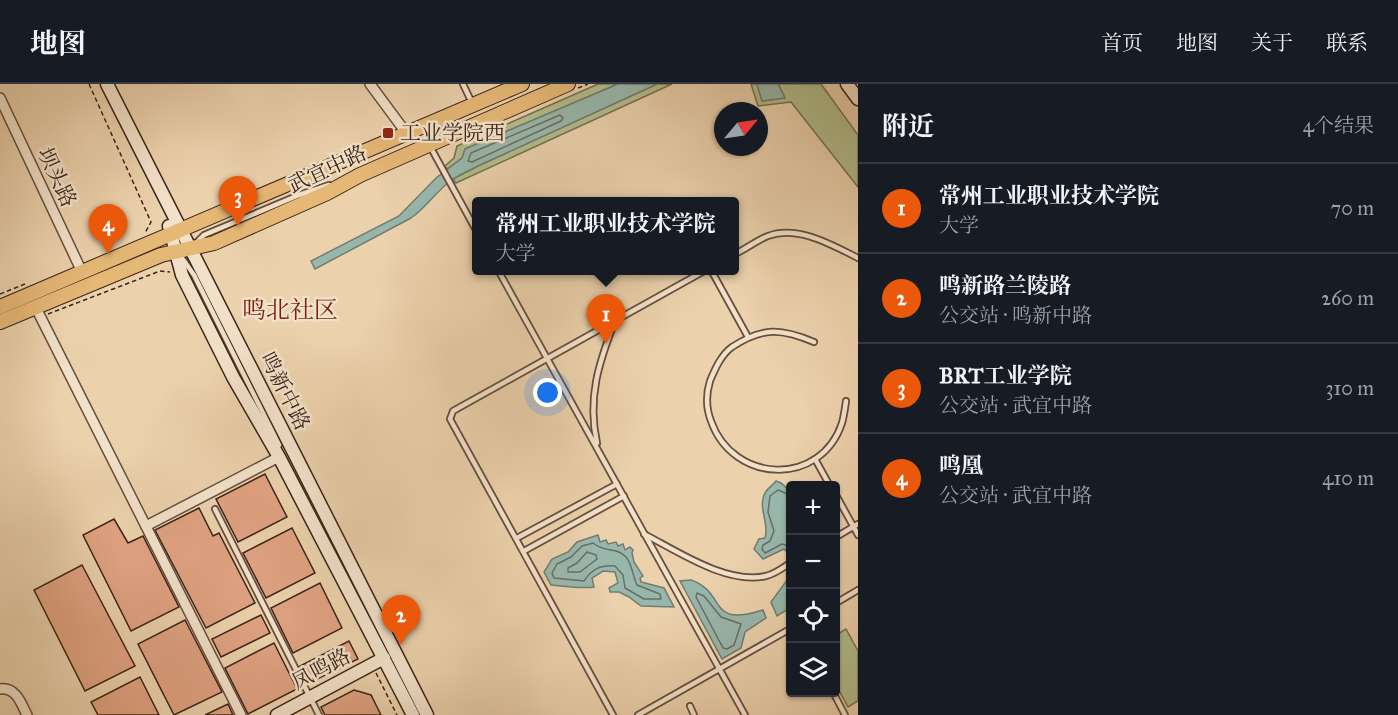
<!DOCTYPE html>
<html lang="zh">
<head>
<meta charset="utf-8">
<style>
	body { margin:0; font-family:"IM FELL Great Primer","Noto Serif SC",serif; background:#242831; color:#f1f3f6 }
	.controls { position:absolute; right:18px; bottom:18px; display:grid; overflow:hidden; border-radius:6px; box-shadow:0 2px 4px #0004 }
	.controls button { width:54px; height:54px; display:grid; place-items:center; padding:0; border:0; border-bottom:2px solid #363941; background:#171b24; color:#f1f3f6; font:30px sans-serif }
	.compass { position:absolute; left:714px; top:18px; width:54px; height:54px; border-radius:50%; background:#171b24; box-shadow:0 2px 4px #0004; rotate:61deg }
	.you { position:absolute; left:548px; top:309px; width:21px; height:21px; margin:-15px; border:4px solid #fff; border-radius:50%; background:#1a73e8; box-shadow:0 0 0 9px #1a73e833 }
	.badge { display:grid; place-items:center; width:39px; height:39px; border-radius:50%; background:#ea580c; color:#fff; font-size:20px; font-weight:700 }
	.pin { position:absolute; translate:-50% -50px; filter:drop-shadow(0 2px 3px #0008) }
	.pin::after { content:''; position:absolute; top:32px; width:21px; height:18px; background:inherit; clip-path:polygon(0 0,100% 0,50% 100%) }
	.popup { position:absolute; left:472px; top:113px; width:267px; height:78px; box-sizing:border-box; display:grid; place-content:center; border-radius:6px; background:#171b24; filter:drop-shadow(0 2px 4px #0005); font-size:20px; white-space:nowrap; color:#9ea1a6 }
	.popup b { font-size:22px; color:#f1f3f6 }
	.popup::after { content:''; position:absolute; left:50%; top:100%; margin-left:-12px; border:12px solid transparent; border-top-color:#171b24 }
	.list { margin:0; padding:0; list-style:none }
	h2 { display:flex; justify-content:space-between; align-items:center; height:78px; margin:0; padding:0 24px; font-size:26px }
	h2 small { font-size:20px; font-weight:400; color:#9ea1a6 }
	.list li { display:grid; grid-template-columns:39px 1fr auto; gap:18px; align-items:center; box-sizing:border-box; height:90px; padding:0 24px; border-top:2px solid #363941 }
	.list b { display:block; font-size:22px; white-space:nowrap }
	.list p { margin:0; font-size:20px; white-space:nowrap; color:#9ea1a6 }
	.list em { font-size:20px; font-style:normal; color:#9ea1a6 }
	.icon { flex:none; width:33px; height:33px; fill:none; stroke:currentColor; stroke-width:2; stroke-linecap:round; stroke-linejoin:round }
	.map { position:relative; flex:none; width:858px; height:631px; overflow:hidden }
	header { display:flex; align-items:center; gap:36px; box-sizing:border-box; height:84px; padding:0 30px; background:#171b24; border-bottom:2px solid #363941 }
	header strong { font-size:28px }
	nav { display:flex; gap:33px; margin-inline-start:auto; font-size:21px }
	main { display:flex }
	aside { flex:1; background:#171b24 }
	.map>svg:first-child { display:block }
</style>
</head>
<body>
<header>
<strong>地图</strong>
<nav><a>首页</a><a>地图</a><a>关于</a><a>联系</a></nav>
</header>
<main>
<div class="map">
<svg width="858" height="631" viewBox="0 0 858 631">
	<rect width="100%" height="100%" fill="#ebd1ac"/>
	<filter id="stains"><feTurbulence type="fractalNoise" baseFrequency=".00333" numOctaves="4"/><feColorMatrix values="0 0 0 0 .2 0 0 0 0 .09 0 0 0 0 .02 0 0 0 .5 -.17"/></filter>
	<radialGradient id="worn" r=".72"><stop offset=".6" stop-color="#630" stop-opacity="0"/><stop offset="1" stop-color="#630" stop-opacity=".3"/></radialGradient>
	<!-- green -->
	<g fill="#b2bd8d" stroke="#767052" stroke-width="1.5">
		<polygon points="598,0 618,0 465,65 462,74 447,85 445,82 454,74 457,62"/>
		<polygon points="657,0 672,0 456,99 453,95 478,82"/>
		<polygon points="751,0 757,0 762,17 785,14 778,0 821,0 858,51 858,103 791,18 758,22"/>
		<polygon points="846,545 858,567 858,617 848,623 836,601 836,551"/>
	</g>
	<!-- water -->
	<g fill="#98b7ac" stroke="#737c71" stroke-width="1.5">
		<path d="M 618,0 L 657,0 L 478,82 C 470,86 461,90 453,95 C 437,106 427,123 411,134 L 315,185 L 311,177 L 399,132 L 436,94 L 462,74 L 465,65 Z"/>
		<polygon points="757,0 778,0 785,14 762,17"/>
		<path d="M 776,397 L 781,399 L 790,407 L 790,467 L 788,469 L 784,465 L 763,475 L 754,465 L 759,455 L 765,454 C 770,440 757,423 765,409 C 767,405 773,401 776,397 Z"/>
		<path d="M 598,451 L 600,458 L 606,456 L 608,460 L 616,458 L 618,462 L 623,460 L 625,466 L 630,463 L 633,466 L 632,469 L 634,478 L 643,492 L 640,494 L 641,498 L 664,504 L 674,523 L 641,522 L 629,513 L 619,508 L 610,508 L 609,504 L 618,499 L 615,488 L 603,487 L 592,494 L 594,503 C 584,505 562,502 551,501 L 544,488 L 552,475 L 568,468 L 577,458 Z"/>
		<polygon points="790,492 790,524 777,532 771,518"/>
		<path d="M 691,496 C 728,509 706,544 763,526 L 766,534 L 745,548 L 741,564 L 722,575 L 680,497 Z"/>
	</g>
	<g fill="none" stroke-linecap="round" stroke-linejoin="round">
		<!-- shore -->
		<g stroke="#6a6d62" stroke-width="1.5">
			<polygon points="560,31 563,34 561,37 472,78 468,77 471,69"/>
			<polyline points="790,411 778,406 770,412 768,428 774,447 770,457 763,461 762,465 765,469 782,460 790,462"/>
			<path d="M 593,459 C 599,464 604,465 611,466 C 633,469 630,486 637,501 L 660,510 L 661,515 L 644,515 L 625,504 L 623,491 L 615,482 C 600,481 592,485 584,497 L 554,494 L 552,489 L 557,480 L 571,473 L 582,462 Z"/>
			<polygon points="587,468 596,471 597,475 580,488 568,488 568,484 577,479"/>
			<polygon points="697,509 704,512 721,533 741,540 734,561 727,565 723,564 696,513"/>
		</g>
	</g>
	<!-- building -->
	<g fill="#e0a282" stroke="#3b2318" stroke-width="1.5">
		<polygon points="265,390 287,433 238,458 216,415"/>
		<polygon points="199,424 213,452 219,449 255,519 206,544 155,446"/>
		<polygon points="114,435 128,459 143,452 179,523 131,547 83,451"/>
		<polygon points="292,444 315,489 266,514 243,469"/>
		<polygon points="82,481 135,582 85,607 34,506"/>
		<polygon points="320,499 342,544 293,569 271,524"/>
		<polygon points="261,531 270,549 221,573 212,555"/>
		<polygon points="185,536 222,608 174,631 138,560"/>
		<polygon points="349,557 358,575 309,599 300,582"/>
		<polygon points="274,559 297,605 248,630 225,584"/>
		<polygon points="140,593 159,631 98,631 91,618"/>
		<polygon points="354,606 371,611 381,631 325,631 321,623"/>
		<polygon points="228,620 233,631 205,631"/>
	</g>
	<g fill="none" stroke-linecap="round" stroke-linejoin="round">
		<defs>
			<g id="lane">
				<polyline points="463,0 472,19"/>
				<polyline points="431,64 477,148"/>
				<polyline points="197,158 204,151 299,111 329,101"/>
				<path d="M 735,170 C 746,165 757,156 768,152 C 798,141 832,161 858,174"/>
				<polyline points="182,174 194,191 279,361"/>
				<polyline points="498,186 745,631"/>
				<polyline points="711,186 748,253"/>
				<path d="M 814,258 C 781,244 763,243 732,263 C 721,271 715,285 710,297 C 706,310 706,324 711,337 C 733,400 821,403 842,339 C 844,332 845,324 846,317"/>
				<path d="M 597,359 C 587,314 599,278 615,237"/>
				<polyline points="815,375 830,402"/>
				<polyline points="836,411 858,451"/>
				<polyline points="215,425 319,631"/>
				<path d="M 644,450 C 677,467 727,501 766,492 C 775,490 783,484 790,479"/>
				<polyline points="836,453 858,440"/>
				<polyline points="517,454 617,400"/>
				<polyline points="524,467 624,412"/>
				<polyline points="836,519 858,506"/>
				<polyline points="833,608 845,631"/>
				<polyline points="690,622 694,631"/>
				<polyline points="613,631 450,335 453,327 706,186"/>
				<polyline points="638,631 790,545"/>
			</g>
			<g id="street">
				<polyline points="370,0 407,50"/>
				<polyline points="0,14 82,188"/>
				<polyline points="36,224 241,631"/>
				<polyline points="146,442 279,373"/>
				<path d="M 0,605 C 16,603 21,619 27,631"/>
			</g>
			<g id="secondary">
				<polyline points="107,0 427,631"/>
				<polyline points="847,0 858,15"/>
				<polyline points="169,142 182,191 233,293 279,373 413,631"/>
				<polyline points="277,631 384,574"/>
			</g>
			<g id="primary">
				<polyline points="0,223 522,0"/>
				<polyline points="0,238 161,171 214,159 327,109 360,91 568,0"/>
			</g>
		</defs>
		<!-- lane casing -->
		<use href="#lane" stroke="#674e3d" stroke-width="8"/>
		<!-- street casing -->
		<use href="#street" stroke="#674e3d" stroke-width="12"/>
		<!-- secondary casing -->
		<use href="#secondary" stroke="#3b2318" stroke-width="15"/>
		<!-- primary casing -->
		<use href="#primary" stroke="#3b2318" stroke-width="16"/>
		<!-- path -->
		<g stroke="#3b2318" stroke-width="1.5" stroke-dasharray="4.5 3" stroke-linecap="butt">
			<polyline points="89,0 151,138 145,149"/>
			<polyline points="578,4 588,0"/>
			<polyline points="0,210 25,200"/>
			<polyline points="48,230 160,187 170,188"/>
			<polyline points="376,589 397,631"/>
		</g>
		<!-- lane -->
		<use href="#lane" stroke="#f2e1c9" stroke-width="4.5"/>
		<!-- street -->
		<use href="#street" stroke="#f2e1c9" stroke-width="9"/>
		<!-- secondary -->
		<use href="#secondary" stroke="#f2e1c9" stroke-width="12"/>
		<!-- primary -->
		<use href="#primary" stroke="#e6b876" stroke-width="14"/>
	</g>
	<!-- markers -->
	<rect fill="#8f2418" stroke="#f2e1c9" stroke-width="2" x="382" y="43" width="12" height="12" rx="3"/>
	<g text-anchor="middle" stroke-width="5" stroke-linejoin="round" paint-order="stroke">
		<!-- poi labels -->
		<g font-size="21" fill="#3b2318" stroke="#f2e1c9" text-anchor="start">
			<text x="400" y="56">工业学院西</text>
		</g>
		<!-- street labels -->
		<g font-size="21" fill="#3b2318" stroke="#f2e1c9">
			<text transform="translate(327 85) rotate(-25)" y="7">武宜中路</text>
			<text transform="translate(57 93) rotate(65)" y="7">坝头路</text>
			<text transform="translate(285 307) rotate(63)" y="7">鸣新中路</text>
			<text transform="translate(321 585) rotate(-28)" y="7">凤鸣路</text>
		</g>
		<!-- quarter labels -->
		<g font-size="24" fill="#7a1f14" stroke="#f2e1c9">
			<text x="290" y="234">鸣北社区</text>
		</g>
	</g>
	<rect width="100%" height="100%" filter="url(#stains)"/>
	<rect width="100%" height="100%" fill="url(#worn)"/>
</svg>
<div class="controls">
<button>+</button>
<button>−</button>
<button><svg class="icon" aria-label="locate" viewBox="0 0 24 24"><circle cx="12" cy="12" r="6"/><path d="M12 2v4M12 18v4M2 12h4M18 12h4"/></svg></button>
<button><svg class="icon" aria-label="layers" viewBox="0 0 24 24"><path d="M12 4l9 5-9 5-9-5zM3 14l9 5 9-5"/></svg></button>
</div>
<svg class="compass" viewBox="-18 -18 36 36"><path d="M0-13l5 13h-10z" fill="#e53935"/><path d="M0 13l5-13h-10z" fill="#9ea1a6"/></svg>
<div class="you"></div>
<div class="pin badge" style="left:606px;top:260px">1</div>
<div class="popup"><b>常州工业职业技术学院</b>大学</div>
<div class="pin badge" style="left:401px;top:561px">2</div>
<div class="pin badge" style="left:238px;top:142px">3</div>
<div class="pin badge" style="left:108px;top:170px">4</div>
</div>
<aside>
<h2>附近<small>4个结果</small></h2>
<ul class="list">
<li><span class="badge">1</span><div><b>常州工业职业技术学院</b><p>大学</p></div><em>70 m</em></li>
<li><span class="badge">2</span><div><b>鸣新路兰陵路</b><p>公交站 · 鸣新中路</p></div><em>260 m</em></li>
<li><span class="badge">3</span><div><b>BRT工业学院</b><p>公交站 · 武宜中路</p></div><em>310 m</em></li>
<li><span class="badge">4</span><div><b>鸣凰</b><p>公交站 · 武宜中路</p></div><em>410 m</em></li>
</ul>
</aside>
</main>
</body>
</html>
